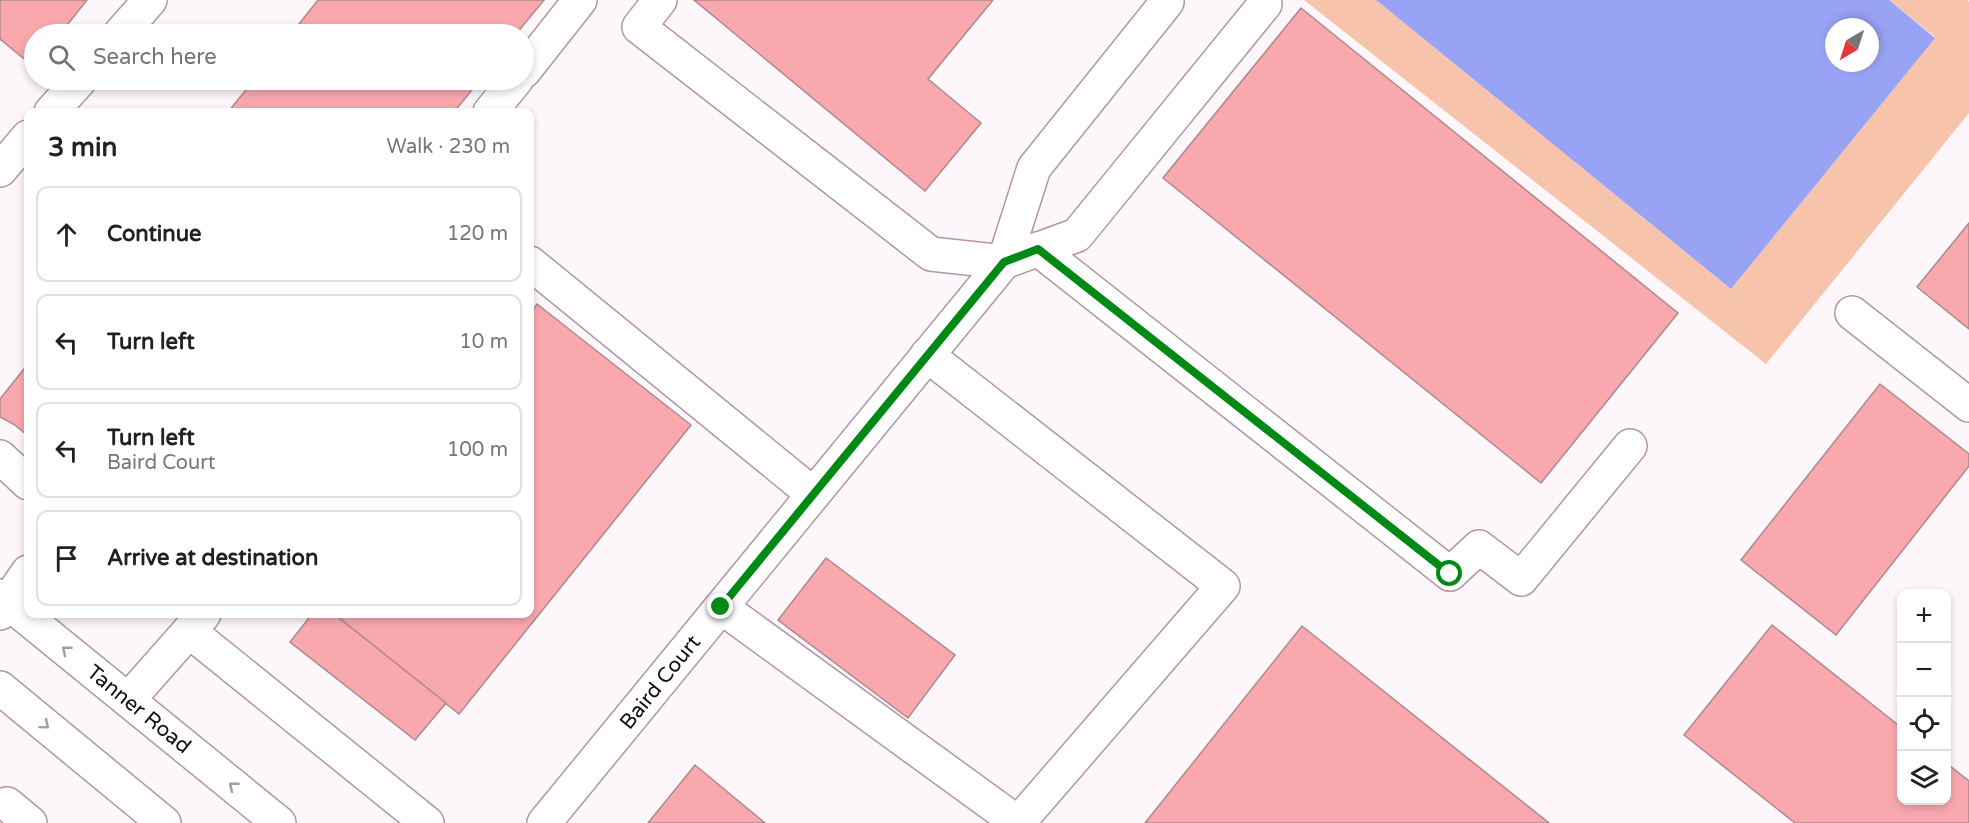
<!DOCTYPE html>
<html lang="en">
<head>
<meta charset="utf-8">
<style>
	body { margin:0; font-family:"Varela Round",sans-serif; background:#f2f2f2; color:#202124 }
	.controls { position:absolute; right:18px; bottom:18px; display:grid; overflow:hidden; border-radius:12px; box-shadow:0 3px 9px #0003 }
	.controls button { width:54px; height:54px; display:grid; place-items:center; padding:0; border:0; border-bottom:2px solid #e0e0e0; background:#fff; color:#202124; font:30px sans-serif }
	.compass { position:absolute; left:1825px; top:18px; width:54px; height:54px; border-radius:50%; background:#fff; box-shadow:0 3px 9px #0003; rotate:219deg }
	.stop { position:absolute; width:18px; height:18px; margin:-14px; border:4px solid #008914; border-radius:50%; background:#fff }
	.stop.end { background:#008914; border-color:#fff; box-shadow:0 2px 6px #0008 }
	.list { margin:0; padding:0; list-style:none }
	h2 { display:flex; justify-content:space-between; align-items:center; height:78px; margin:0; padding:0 24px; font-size:26px }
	h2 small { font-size:20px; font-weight:400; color:#757577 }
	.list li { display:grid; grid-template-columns:39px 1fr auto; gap:18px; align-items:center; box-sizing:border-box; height:96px; margin:0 12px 12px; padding:0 12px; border:2px solid #e0e0e0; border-radius:12px }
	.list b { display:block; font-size:22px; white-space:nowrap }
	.list p { margin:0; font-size:20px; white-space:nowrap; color:#757577 }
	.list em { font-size:20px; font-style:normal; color:#757577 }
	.icon { flex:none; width:33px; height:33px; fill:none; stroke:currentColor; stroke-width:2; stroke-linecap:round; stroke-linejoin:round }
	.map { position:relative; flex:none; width:1969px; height:823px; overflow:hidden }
	.search { position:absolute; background:#fff; box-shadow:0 3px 9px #0003; left:24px; top:24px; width:510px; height:66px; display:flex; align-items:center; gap:15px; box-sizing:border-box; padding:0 21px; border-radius:33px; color:#757577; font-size:22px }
	.panel { position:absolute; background:#fff; box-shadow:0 3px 9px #0003; left:24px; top:108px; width:510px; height:510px; border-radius:12px }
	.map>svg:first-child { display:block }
</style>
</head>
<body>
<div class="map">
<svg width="1969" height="823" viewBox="0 0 1969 823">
	<rect width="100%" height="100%" fill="#fdf6fa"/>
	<!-- green -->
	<polygon fill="#f7c4ab" points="1304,0 1376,0 1731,289 1935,37 1889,0 1967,0 1969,2 1969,113 1766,364"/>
	<!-- water -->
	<path fill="#99a3f5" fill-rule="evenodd" d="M 1376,0 L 1889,0 L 1935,38 L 1731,289 ZM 1834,27 L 1870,27 L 1870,63 L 1834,63 Z"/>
	<!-- building -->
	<g fill="#f9a9ae" stroke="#ac898b" stroke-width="1.5">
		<polygon points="0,0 87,0 60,34 34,34 34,67 0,39"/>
		<polygon points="318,0 544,0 516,34 291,34"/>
		<polygon points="694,0 993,0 928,79 981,123 925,191"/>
		<polygon points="1301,8 1678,313 1541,483 1163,178"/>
		<polygon points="254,80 480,80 454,112 228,112"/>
		<polygon points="1969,223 1969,329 1917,287"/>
		<polygon points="537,304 691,425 459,714 334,614 530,614 530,314"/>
		<polygon points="28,364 28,436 15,425 0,417 0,399"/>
		<polygon points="1880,384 1969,454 1969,466 1836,635 1741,560"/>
		<polygon points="826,558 955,655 908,718 778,620"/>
		<polygon points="312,614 334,614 446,703 415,740 290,642"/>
		<polygon points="1772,625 1902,728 1902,800 1946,800 1946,763 1969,781 1969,823 1795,823 1684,735"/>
		<polygon points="1302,626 1549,823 1145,823"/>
		<polygon points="695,765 765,823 648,823"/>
	</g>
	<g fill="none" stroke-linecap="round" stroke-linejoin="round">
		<defs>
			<g id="minor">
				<polyline points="660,0 639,27 931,254 1004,262 1077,235 1265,4"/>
				<polyline points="120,34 150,0"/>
				<polyline points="524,71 580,0"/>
				<polyline points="51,112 80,80"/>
				<polyline points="490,112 516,80"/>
				<polyline points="0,170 28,137"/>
				<polyline points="1038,249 1450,574 1479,547 1521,579 1630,446"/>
				<polyline points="530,263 813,494"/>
				<polyline points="1852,313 1969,405"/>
				<polyline points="0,457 28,483"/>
				<polyline points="721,607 1018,823 1223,586 927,355"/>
				<polyline points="0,613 28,572"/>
				<polyline points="204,614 189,631 427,823"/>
				<polyline points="128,700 189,631"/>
				<polyline points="7,804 30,823"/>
				<polyline points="544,823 1004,262 1034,168 1167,2 1164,0"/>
			</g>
			<g id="major">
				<polyline points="0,596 279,823"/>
				<polyline points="0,688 164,823"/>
			</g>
		</defs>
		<!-- minor casing -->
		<use href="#minor" stroke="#b295a6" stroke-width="36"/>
		<!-- major casing -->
		<use href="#major" stroke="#b295a6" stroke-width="36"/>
		<!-- minor -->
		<use href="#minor" stroke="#fff" stroke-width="33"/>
		<!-- major -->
		<use href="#major" stroke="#fff" stroke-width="33"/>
	</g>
	<!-- one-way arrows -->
	<defs><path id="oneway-chevron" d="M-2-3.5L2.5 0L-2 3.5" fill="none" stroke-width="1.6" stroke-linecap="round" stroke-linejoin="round" transform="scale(1.5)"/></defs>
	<g stroke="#a19da0">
		<use href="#oneway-chevron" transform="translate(66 650) rotate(-141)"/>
		<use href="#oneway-chevron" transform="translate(45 725) rotate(40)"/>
		<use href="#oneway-chevron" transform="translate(233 786) rotate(-141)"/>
	</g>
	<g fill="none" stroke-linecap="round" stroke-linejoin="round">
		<!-- route -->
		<polyline stroke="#008914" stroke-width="8" points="721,607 1004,262 1038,249 1450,574"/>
	</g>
	<g text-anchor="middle" stroke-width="4.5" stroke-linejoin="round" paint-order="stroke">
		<!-- street labels -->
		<g font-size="21" fill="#150b11" stroke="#fff">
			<text transform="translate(660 682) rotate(-51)" y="7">Baird Court</text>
			<text transform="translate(139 709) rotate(39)" y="7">Tanner Road</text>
		</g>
	</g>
</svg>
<div class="controls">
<button>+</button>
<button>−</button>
<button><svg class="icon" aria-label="locate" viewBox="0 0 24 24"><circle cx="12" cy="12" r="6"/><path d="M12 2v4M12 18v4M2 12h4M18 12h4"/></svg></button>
<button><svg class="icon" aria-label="layers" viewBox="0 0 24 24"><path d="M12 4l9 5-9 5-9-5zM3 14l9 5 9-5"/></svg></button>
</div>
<svg class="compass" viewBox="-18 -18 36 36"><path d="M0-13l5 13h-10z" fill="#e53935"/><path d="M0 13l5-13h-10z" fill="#757577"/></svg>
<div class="stop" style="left:1450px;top:574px"></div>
<div class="stop end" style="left:721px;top:607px"></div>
<div class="search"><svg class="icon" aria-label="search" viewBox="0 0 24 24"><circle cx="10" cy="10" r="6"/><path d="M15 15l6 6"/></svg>Search here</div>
<section class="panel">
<h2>3 min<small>Walk · 230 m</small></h2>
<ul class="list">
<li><svg class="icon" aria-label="ahead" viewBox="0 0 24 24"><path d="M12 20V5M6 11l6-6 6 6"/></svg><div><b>Continue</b></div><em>120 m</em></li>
<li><svg class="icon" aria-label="left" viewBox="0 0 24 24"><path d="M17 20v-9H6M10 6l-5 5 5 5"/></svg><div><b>Turn left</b></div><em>10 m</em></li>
<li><svg class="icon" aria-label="left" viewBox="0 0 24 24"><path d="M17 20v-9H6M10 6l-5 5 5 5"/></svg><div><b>Turn left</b><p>Baird Court</p></div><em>100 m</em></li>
<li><svg class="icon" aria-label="arrive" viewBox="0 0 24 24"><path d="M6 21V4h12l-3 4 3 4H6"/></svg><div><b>Arrive at destination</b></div></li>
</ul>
</section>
</div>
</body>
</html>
